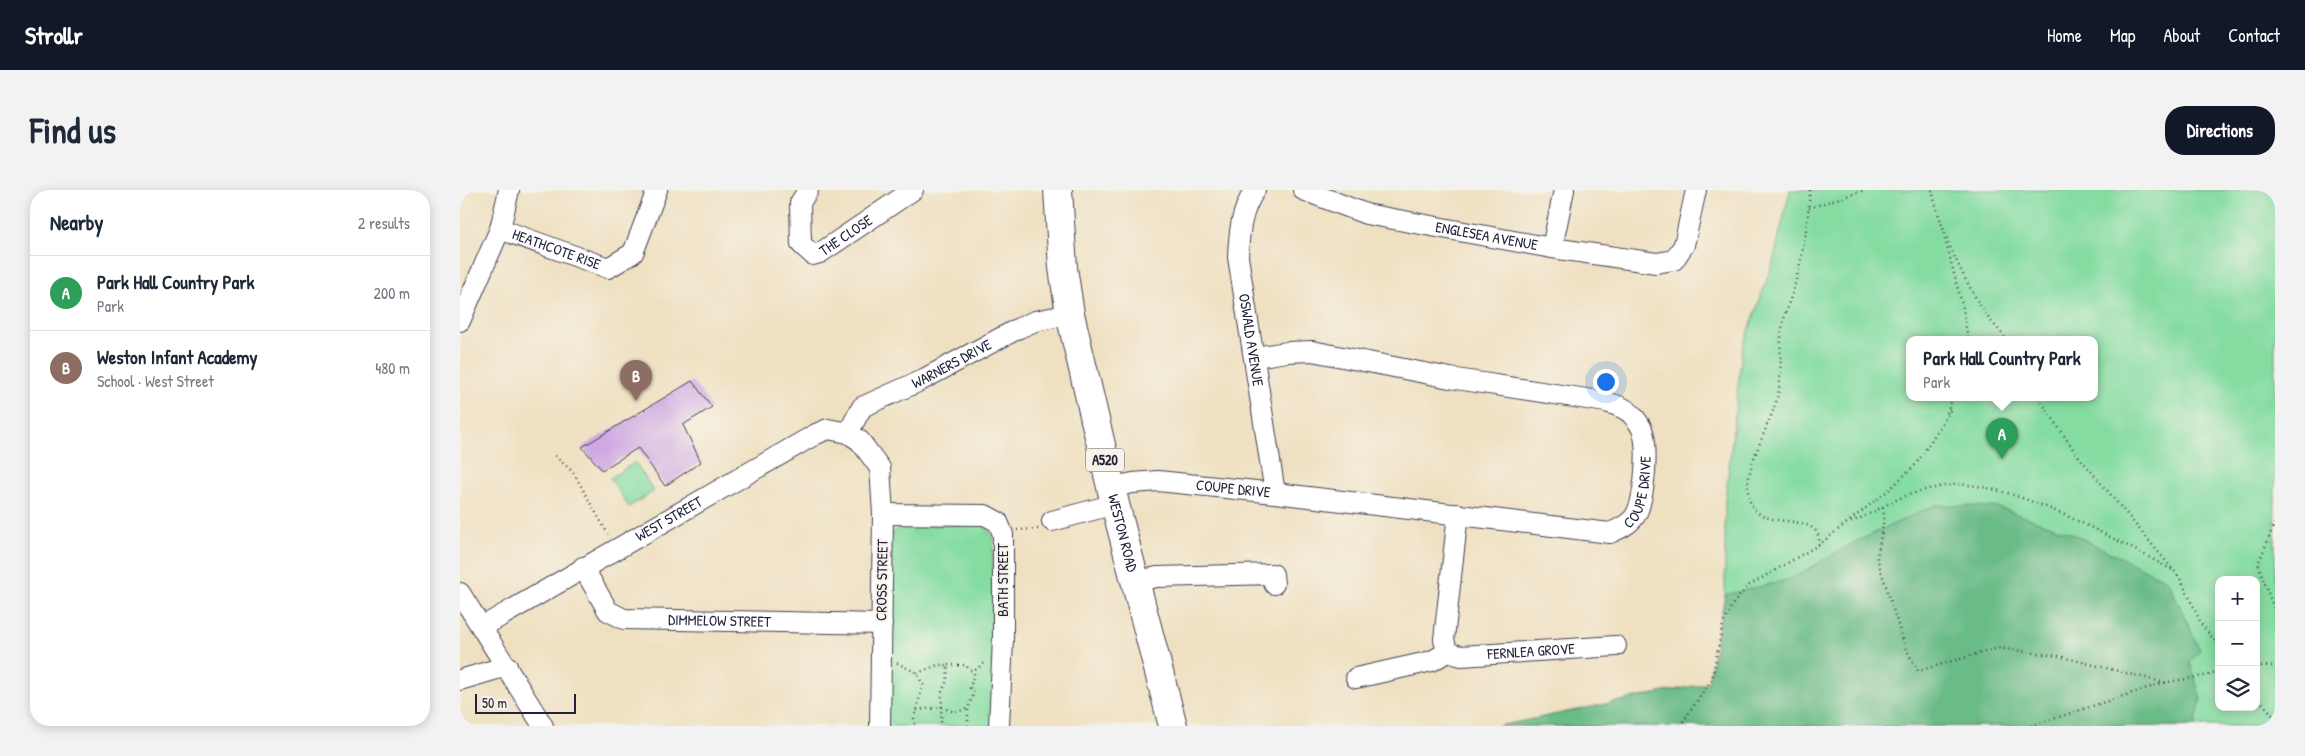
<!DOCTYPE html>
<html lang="en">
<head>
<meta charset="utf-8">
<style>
	body { margin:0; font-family:"Patrick Hand",sans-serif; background:#f2f2f3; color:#1f2937 }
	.controls { position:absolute; right:15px; bottom:15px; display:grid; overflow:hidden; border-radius:10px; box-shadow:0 2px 12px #0003 }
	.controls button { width:45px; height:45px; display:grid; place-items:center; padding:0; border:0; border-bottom:1px solid #e0e1e3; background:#fff; color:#1f2937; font:25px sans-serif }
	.scale { position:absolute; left:15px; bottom:12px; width:101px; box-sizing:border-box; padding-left:5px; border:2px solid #22223b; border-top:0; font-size:14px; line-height:18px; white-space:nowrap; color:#22223b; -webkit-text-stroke:4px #f7f3e8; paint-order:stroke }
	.you { position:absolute; left:1145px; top:191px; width:18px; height:18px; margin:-12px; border:4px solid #fff; border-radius:50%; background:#1a73e8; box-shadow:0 0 0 8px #1a73e833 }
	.badge { display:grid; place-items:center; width:32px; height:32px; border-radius:50%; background:#111827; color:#fff; font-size:16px; font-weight:700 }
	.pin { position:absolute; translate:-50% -41px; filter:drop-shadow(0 1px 2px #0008) }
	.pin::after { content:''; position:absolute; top:26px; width:18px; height:15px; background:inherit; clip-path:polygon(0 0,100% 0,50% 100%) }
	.popup { position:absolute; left:1446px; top:146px; width:192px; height:65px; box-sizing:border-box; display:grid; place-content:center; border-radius:10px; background:#fff; filter:drop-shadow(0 1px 4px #0005); font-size:16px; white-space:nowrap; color:#747a83 }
	.popup b { font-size:19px; color:#1f2937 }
	.popup::after { content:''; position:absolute; left:50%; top:100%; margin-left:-10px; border:10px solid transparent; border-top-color:#fff }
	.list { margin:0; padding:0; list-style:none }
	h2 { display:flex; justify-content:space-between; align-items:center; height:65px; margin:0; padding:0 20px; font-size:21px }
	h2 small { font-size:16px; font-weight:400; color:#747a83 }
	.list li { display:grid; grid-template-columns:32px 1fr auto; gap:15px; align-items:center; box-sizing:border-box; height:75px; padding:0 20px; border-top:1px solid #e0e1e3 }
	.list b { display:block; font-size:19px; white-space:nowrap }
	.list p { margin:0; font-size:16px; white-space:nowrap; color:#747a83 }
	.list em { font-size:16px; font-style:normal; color:#747a83 }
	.icon { flex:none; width:28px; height:28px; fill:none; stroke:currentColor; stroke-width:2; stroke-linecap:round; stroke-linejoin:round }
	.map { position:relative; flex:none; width:1815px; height:536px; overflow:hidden; border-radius:20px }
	header { display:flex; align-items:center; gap:30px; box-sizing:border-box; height:70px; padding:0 25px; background:#111827; color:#fff }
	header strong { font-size:24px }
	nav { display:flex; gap:28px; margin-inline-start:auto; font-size:18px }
	.intro { display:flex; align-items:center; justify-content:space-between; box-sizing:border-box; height:120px; padding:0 30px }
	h1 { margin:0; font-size:35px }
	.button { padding:12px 22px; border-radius:20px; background:#111827; color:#fff; font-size:18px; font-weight:700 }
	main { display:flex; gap:30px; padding:0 30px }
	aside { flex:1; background:#fff; border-radius:20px; box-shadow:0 2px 12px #0003 }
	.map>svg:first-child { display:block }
</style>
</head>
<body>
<header>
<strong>Strollr</strong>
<nav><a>Home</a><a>Map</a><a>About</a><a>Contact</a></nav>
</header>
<div class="intro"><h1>Find us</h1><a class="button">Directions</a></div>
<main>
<aside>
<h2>Nearby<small>2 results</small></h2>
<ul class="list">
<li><span class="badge" style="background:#2e9e5b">A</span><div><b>Park Hall Country Park</b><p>Park</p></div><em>200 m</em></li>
<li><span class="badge" style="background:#8d6e63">B</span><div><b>Weston Infant Academy</b><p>School · West Street</p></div><em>480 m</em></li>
</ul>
</aside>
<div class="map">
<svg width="1815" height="536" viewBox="0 0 1815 536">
	<rect width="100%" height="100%" fill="#f7f3e8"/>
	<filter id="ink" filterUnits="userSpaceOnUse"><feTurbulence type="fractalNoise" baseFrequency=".02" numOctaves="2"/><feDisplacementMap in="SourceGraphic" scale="10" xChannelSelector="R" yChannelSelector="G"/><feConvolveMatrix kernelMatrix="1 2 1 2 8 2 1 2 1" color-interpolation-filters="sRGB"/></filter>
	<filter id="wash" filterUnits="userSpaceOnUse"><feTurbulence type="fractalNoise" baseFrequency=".0096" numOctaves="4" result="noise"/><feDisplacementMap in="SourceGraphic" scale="20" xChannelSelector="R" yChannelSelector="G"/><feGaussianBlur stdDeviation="1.12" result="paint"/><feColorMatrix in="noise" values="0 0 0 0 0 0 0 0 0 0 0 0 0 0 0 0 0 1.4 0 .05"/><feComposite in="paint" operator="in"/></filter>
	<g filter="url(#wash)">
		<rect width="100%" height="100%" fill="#efe0c1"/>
		<!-- green -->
		<g fill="#84dca1" stroke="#537f6e" fill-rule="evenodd">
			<path d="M 1330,0 L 1815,0 L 1815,536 L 1039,536 L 1249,493 L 1265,405 L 1265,312 L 1282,160 L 1313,72 ZM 1450,150 L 1634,150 L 1634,208 L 1450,208 ZM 1759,390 L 1796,390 L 1796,517 L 1759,517 Z"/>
			<polygon points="175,272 194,301 169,317 150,288"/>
			<polygon points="522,334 533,346 532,536 424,536 431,344 442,336"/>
		</g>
		<!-- forest -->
		<polygon fill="#6bbc87" stroke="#466f61" points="1475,315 1537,317 1611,343 1708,391 1740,460 1730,472 1741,509 1735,536 1039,536 1248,493 1265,405 1331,389 1395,352"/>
		<g id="blocks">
			<!-- building -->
			<polygon fill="#cea6e3" points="232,191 252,217 223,235 241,272 205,296 178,258 142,280 122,257"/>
		</g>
	</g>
	<g filter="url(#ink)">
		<use href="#blocks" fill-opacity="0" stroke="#413e4f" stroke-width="1"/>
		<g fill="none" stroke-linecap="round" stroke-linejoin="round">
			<defs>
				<g id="minor">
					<path id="s1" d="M 348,0 L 340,13 L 341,54 L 353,65 L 360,63 L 453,0"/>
					<path id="s2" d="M 795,0 C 781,21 779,42 778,67 L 815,303"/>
					<path id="s3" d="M 843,0 L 906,24 L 1092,58 L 1196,73 L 1214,70 L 1224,55 L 1236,0"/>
					<path id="s4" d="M 40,39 L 148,78 L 173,63 L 197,0"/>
					<polyline points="1092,58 1104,0"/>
					<polyline points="0,131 40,39 49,0"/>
					<path id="s5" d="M 388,243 L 402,217 L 460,191 L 559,138 L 575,131 L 610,124"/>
					<path id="s6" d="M 652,297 L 673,293 L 698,291 L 815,303 L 1150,343 C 1159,339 1169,335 1175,326 C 1185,310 1189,256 1182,239 C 1180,235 1176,229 1173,226 C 1166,217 1155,215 1146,212 L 990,188 L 852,161 L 827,162 L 795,167"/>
					<polyline points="423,324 525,325 538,332 543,344 543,449 539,536"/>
					<path id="s7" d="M 998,324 L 984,449 L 987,462 L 1001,466 L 1156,456"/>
					<polyline points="592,331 655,314"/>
					<path id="s8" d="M 123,377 L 148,421 L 164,429 L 422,434"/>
					<polyline points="676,391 697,387 813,384 814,394"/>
					<polyline points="0,403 83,536"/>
					<path id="s9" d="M 22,437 L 356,244 L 368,239 L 388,243 L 400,251 L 420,278 L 423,324 L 420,536"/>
					<polyline points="896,488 972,471 987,462"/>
					<polyline points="0,490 47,476"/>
				</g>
				<g id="highway">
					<path id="s10" d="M 598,0 L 603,78 L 610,124 L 655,314 L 713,536"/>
				</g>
			</defs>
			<!-- minor casing -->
			<use href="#minor" stroke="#413e4f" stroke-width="22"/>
			<!-- highway casing -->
			<use href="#highway" stroke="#413e4f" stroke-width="30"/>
			<!-- path -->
			<g stroke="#413e4f" stroke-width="2.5" stroke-dasharray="1 4" stroke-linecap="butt">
				<path d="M 1350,0 C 1348,29 1344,61 1336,90 C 1333,104 1326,118 1323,133 C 1318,157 1323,181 1318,205 C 1312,231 1285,276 1288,302 C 1292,342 1336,323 1355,340 C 1358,343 1359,349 1360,354"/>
				<path d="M 1472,0 C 1482,45 1502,87 1527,126 C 1533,135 1541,140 1546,150"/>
				<polyline points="1805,0 1815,2"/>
				<polyline points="1349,18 1405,0"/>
				<polyline points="1485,49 1503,118 1508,150"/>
				<polyline points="1579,208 1615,262 1720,388 1742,435 1759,456"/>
				<polyline points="1487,223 1493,208"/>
				<polyline points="95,266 113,282 148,344"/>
				<polyline points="1423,318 1424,328 1417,368 1445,457 1458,481 1538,458 1598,466 1706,493"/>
				<path d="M 1391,332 C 1406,326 1419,319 1432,312 C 1447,304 1467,299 1484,296 C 1542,284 1662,353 1714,381"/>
				<polyline points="1815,333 1798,374 1815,422"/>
				<polyline points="557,340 579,339"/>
				<polyline points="437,473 457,483 463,495 454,528 455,536"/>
				<polyline points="488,475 506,475 509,480 515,480 526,472"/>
				<polyline points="1796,476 1815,476"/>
				<polyline points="457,483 478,475 488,475 487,491 482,501 481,536"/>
				<polyline points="1796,505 1815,528"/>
				<polyline points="457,520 482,517 494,522 508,519"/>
				<polyline points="508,536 508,519 514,502 510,498 515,480"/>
				<polyline points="1220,536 1252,489 1263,434 1272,415 1288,396 1360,354 1430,299 1457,273 1491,219"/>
				<polyline points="1571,536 1703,493 1749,485 1759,480"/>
			</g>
			<!-- minor -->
			<use href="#minor" stroke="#fff" stroke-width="20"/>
			<!-- highway -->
			<use href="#highway" stroke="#fff" stroke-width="28"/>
		</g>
	</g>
	<g text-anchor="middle" stroke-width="4" stroke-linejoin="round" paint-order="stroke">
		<!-- shield labels -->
		<rect fill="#f7f3e8" stroke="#62616f" stroke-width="1" x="626" y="258.5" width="38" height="23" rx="4"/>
		<g font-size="14" font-weight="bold" fill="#22223b">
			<text x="645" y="275">A520</text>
		</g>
		<!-- street labels -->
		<g font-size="15" fill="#22223b" stroke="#f7f3e8">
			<text dy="5" stroke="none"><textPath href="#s1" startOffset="111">THE CLOSE</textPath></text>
			<text dy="5" stroke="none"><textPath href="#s3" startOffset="190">ENGLESEA AVENUE</textPath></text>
			<text dy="5" stroke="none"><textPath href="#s4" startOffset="60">HEATHCOTE RISE</textPath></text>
			<text dy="5" stroke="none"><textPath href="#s2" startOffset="154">OSWALD AVENUE</textPath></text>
			<text dy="5" stroke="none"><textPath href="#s5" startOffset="129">WARNERS DRIVE</textPath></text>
			<text dy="5" stroke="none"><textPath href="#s6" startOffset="556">COUPE DRIVE</textPath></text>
			<text dy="5" stroke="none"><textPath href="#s6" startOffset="122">COUPE DRIVE</textPath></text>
			<text dy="5" stroke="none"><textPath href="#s9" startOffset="216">WEST STREET</textPath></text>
			<text dy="5" stroke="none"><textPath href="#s10" startOffset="350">WESTON ROAD</textPath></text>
			<text transform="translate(422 390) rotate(-89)" y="5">CROSS STREET</text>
			<text transform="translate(543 390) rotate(-90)" y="5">BATH STREET</text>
			<text dy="5" stroke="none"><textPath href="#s8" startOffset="164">DIMMELOW STREET</textPath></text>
			<text dy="5" stroke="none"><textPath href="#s7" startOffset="224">FERNLEA GROVE</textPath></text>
		</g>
	</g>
</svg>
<div class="controls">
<button>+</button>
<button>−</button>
<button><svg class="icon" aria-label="layers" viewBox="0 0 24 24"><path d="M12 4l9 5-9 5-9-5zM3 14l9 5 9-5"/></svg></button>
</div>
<div class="scale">50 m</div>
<div class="you"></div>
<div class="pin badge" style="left:1542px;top:269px;background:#2e9e5b">A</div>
<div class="popup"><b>Park Hall Country Park</b>Park</div>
<div class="pin badge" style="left:176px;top:211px;background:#8d6e63">B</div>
</div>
</main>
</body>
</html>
